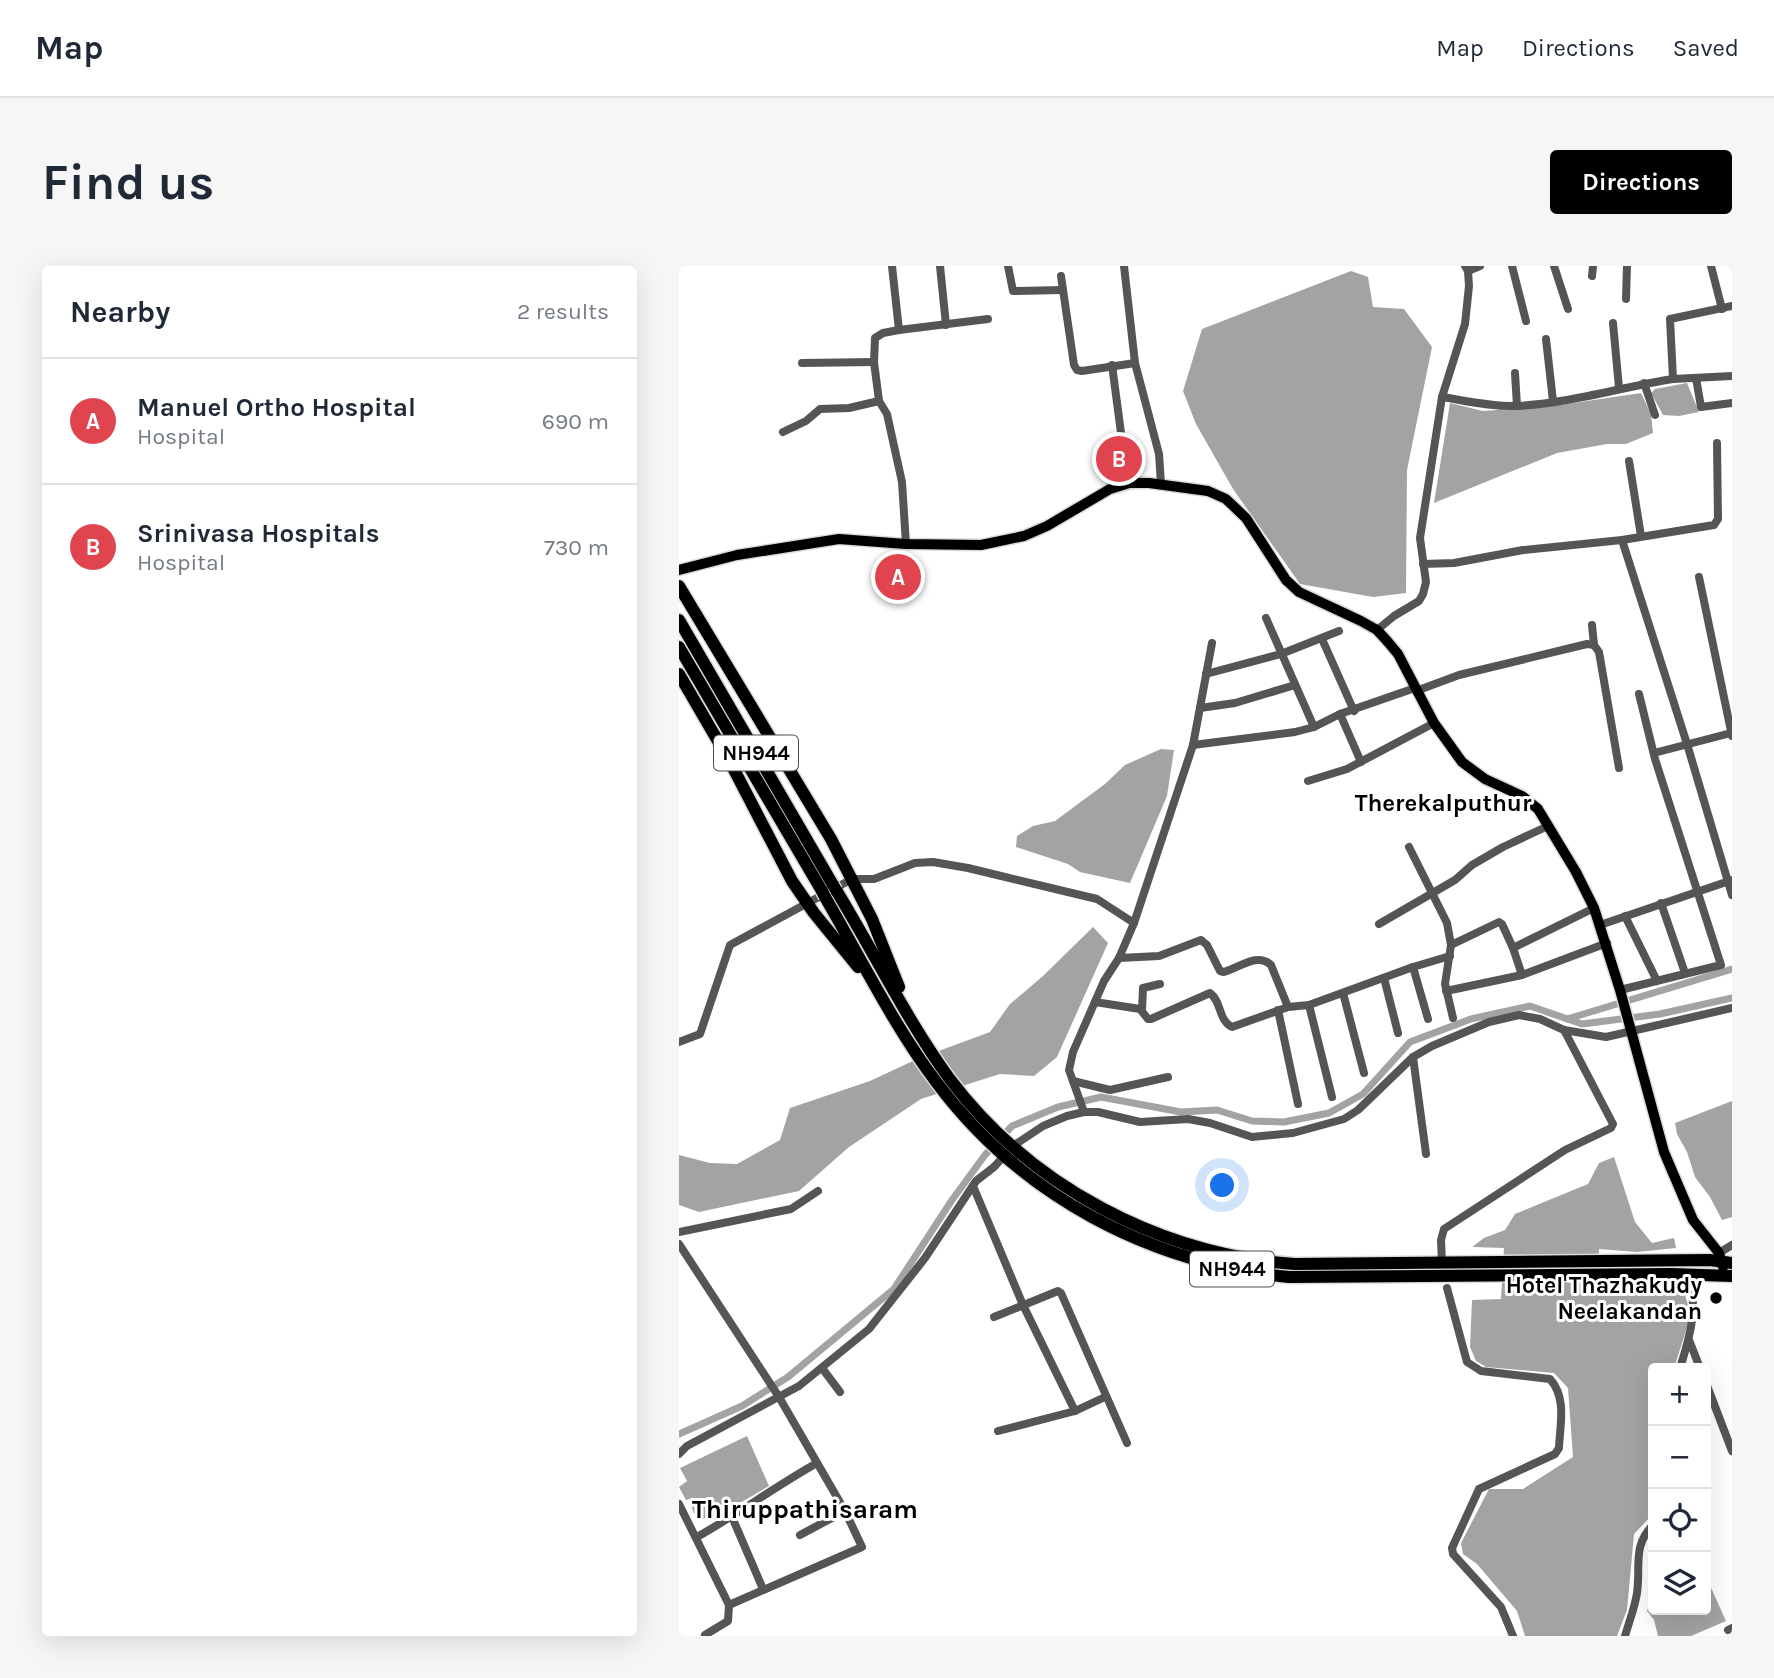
<!DOCTYPE html>
<html lang="en">
<head>
<meta charset="utf-8">
<style>
	body { margin:0; font-family:Karla,sans-serif; background:#f6f6f7; color:#1f2937 }
	.controls { position:absolute; right:21px; bottom:21px; display:grid; overflow:hidden; border-radius:7px; box-shadow:0 7px 28px #0002 }
	.controls button { width:63px; height:63px; display:grid; place-items:center; padding:0; border:0; border-bottom:2px solid #e0e1e3; background:#fff; color:#1f2937; font:35px sans-serif }
	.you { position:absolute; left:544px; top:920px; width:24px; height:24px; margin:-18px; border:5px solid #fff; border-radius:50%; background:#1a73e8; box-shadow:0 0 0 10px #1a73e833 }
	.badge { display:grid; place-items:center; width:46px; height:46px; border-radius:50%; background:#000; color:#fff; font-size:23px; font-weight:700 }
	.pin { position:absolute; translate:-50% -50%; border:4px solid #fff; box-shadow:0 2px 7px #0006 }
	.list { margin:0; padding:0; list-style:none }
	h2 { display:flex; justify-content:space-between; align-items:center; height:91px; margin:0; padding:0 28px; font-size:30px }
	h2 small { font-size:23px; font-weight:400; color:#747a83 }
	.list li { display:grid; grid-template-columns:46px 1fr auto; gap:21px; align-items:center; box-sizing:border-box; height:126px; padding:0 28px; border-top:2px solid #e0e1e3 }
	.list b { display:block; font-size:26px; white-space:nowrap }
	.list p { margin:0; font-size:23px; white-space:nowrap; color:#747a83 }
	.list em { font-size:23px; font-style:normal; color:#747a83 }
	.icon { flex:none; width:38px; height:38px; fill:none; stroke:currentColor; stroke-width:2; stroke-linecap:round; stroke-linejoin:round }
	.map { position:relative; flex:none; width:1053px; height:1370px; overflow:hidden; border-radius:7px }
	header { display:flex; align-items:center; gap:42px; box-sizing:border-box; height:98px; padding:0 35px; background:#fff; border-bottom:2px solid #e0e1e3 }
	header strong { font-size:33px }
	nav { display:flex; gap:38px; margin-inline-start:auto; font-size:24px }
	.intro { display:flex; align-items:center; justify-content:space-between; box-sizing:border-box; height:168px; padding:0 42px }
	h1 { margin:0; font-size:49px }
	.button { padding:18px 32px; border-radius:7px; background:#000; color:#fff; font-size:24px; font-weight:700 }
	main { display:flex; gap:42px; padding:0 42px }
	aside { flex:1; background:#fff; border-radius:7px; box-shadow:0 7px 28px #0002 }
	.map>svg:first-child { display:block }
</style>
</head>
<body>
<header>
<strong>Map</strong>
<nav><a>Map</a><a>Directions</a><a>Saved</a></nav>
</header>
<div class="intro"><h1>Find us</h1><a class="button">Directions</a></div>
<main>
<aside>
<h2>Nearby<small>2 results</small></h2>
<ul class="list">
<li><span class="badge" style="background:#e0444e">A</span><div><b>Manuel Ortho Hospital</b><p>Hospital</p></div><em>690 m</em></li>
<li><span class="badge" style="background:#e0444e">B</span><div><b>Srinivasa Hospitals</b><p>Hospital</p></div><em>730 m</em></li>
</ul>
</aside>
<div class="map">
<svg width="1053" height="1370" viewBox="0 0 1053 1370">
	<rect width="100%" height="100%" fill="#fff"/>
	<!-- water -->
	<g fill="#a3a3a3">
		<polygon points="672,5 689,11 694,41 725,43 753,81 728,204 727,327 694,331 621,318 554,223 517,158 504,125 523,63"/>
		<polygon points="1008,117 1020,146 1000,150 984,149 972,127 976,123"/>
		<polygon points="962,127 972,148 974,167 947,178 928,178 878,187 755,237 771,137 804,145 874,140"/>
		<polygon points="482,483 495,484 488,530 451,617 401,606 389,598 337,581 338,570 354,560 376,555 426,518 446,499"/>
		<polygon points="414,661 429,677 378,791 355,810 321,808 242,833 170,881 120,925 20,946 0,939 0,889 31,897 58,898 101,874 111,842 191,815 238,793 311,766 331,738 364,710"/>
		<polygon points="1053,835 1053,951 1043,954 1031,931 1016,911 1008,886 998,868 996,857"/>
		<polygon points="935,891 956,956 973,977 995,972 997,982 958,986 920,983 920,1022 1002,1015 1012,1049 995,1102 974,1102 974,1248 955,1268 948,1344 938,1370 846,1370 838,1345 798,1298 784,1288 782,1277 810,1223 844,1223 894,1191 889,1122 875,1107 807,1101 797,1095 791,1081 793,1034 822,1033 825,982 793,981 805,972 826,964 836,948 909,918 920,897"/>
		<polygon points="68,1170 90,1220 49,1244 24,1253 15,1248 10,1233 7,1234 0,1221 8,1215 1,1202"/>
		<polygon points="1029,1315 1047,1355 1012,1370 979,1370 975,1354 968,1345 971,1337 974,1336 974,1344 1027,1344 1027,1316"/>
	</g>
	<g fill="none" stroke-linecap="round" stroke-linejoin="round">
		<!-- canal -->
		<g stroke="#a3a3a3" stroke-width="7">
			<polyline points="888,753 1053,703"/>
			<polyline points="0,1168 63,1140 109,1111 215,1023 273,934 306,889 333,860 379,841 422,831 502,846 538,844 573,855 605,856 650,847 684,828 731,776 792,753 851,740 903,758 981,748 1053,732"/>
		</g>
		<defs>
			<polyline id="major" points="0,304 58,289 160,273 227,278 302,279 345,270 368,260 431,223 450,217 470,217 529,225 547,233 567,252 607,314 620,326 682,355 698,364 709,376 719,388 755,457 783,496 806,513 843,530 859,543 897,606 915,642 941,724 985,886 1014,954 1040,987 1044,1001"/>
			<g id="highway">
				<polyline points="0,320 152,573 193,653 220,721"/>
				<polyline points="0,354 154,619"/>
				<polyline points="0,381 143,625"/>
				<polyline points="0,408 50,494 113,615 135,647 179,701"/>
				<path d="M 157,624 C 195,686 227,753 270,812 C 351,920 481,989 616,998 L 1031,994 L 1053,997"/>
				<path d="M 146,631 C 181,691 216,762 258,817 C 343,930 470,997 610,1011 L 992,1008 L 1053,1010"/>
			</g>
		</defs>
		<!-- major casing -->
		<use href="#major" stroke="#dbdbdb" stroke-width="13"/>
		<!-- highway casing -->
		<use href="#highway" stroke="#dbdbdb" stroke-width="15"/>
		<!-- minor -->
		<g stroke="#555" stroke-width="8">
			<polyline points="213,0 220,64 204,67 196,72 195,96 200,135 208,148 223,216 227,278"/>
			<polyline points="261,0 267,59"/>
			<polyline points="329,0 334,25 384,24"/>
			<polyline points="445,0 456,97 480,188 482,218"/>
			<polyline points="833,0 847,55"/>
			<polyline points="875,0 889,43"/>
			<polyline points="1032,0 1043,43"/>
			<polyline points="789,5 801,0"/>
			<polyline points="382,10 395,99 398,104 403,105 456,97"/>
			<polyline points="913,10 914,0"/>
			<polyline points="947,33 948,0"/>
			<polyline points="934,57 940,122"/>
			<polyline points="220,64 309,53"/>
			<polyline points="867,73 874,135"/>
			<polyline points="123,97 195,96"/>
			<polyline points="433,99 442,167 457,217"/>
			<polyline points="836,107 838,140"/>
			<polyline points="1017,112 1022,141 1053,137"/>
			<polyline points="994,113 1053,110"/>
			<polyline points="965,117 976,149"/>
			<path d="M 763,131 C 788,135 814,141 839,140 C 891,137 943,121 994,113 L 991,53 L 1053,40"/>
			<polyline points="104,166 127,155 141,143 170,142 200,135"/>
			<polyline points="950,195 962,270"/>
			<polyline points="943,274 1008,478 1053,629"/>
			<polyline points="744,298 775,297 844,284 943,274 1035,259 1039,253 1038,177"/>
			<polyline points="1020,311 1053,470"/>
			<polyline points="587,352 635,461"/>
			<polyline points="913,359 915,379"/>
			<polyline points="698,364 715,350 740,335 744,328 747,316 741,272 763,131 786,58 790,20 789,5 786,0"/>
			<polyline points="643,373 675,445"/>
			<polyline points="527,408 602,388 660,365"/>
			<polyline points="737,425 780,409 908,378 915,379 920,386 940,502"/>
			<polyline points="521,442 556,437 616,419"/>
			<polyline points="661,448 682,496"/>
			<polyline points="514,479 616,466 635,461 661,448 736,422"/>
			<polyline points="975,487 1052,467"/>
			<polyline points="629,515 668,503 755,457"/>
			<polyline points="730,581 768,657 772,679"/>
			<polyline points="982,637 1006,707"/>
			<polyline points="946,650 978,715"/>
			<polyline points="700,658 776,614 793,599 824,581 869,560"/>
			<polyline points="921,659 1053,614"/>
			<path d="M 440,692 L 480,690 L 522,674 L 528,679 L 541,705 L 545,706 C 560,702 578,686 592,699 L 609,741"/>
			<polyline points="734,701 749,753"/>
			<polyline points="843,709 834,682 915,642"/>
			<polyline points="705,712 719,767"/>
			<polyline points="941,724 1042,699 976,493 960,428"/>
			<polyline points="767,725 843,709 928,677"/>
			<polyline points="664,727 685,807"/>
			<path d="M 416,736 L 461,743 L 469,753 L 472,753 L 531,727 C 543,736 539,754 553,761 L 609,741 L 630,739 L 734,701 L 771,690"/>
			<polyline points="630,739 653,831"/>
			<polyline points="463,744 464,722 481,718"/>
			<polyline points="599,744 619,838"/>
			<polyline points="774,752 766,718 772,679 820,656 823,658 834,682"/>
			<polyline points="0,776 21,768 51,679 173,613 195,613 236,597 254,596 289,602 418,633 455,657"/>
			<polyline points="734,791 747,888"/>
			<polyline points="394,815 431,824 489,811"/>
			<polyline points="405,846 390,804 394,786 425,715 440,692 455,657 514,479 533,377"/>
			<polyline points="334,880 364,860 388,850 405,846 419,846 461,856 509,853 531,857 573,871 614,867 665,853 679,844 734,791 753,780 810,756 840,749 861,753 885,764 927,771 1053,742"/>
			<polyline points="294,920 344,1039 396,1145"/>
			<polyline points="0,966 112,943 139,925"/>
			<polyline points="0,978 100,1131 166,1245 183,1281 50,1339 0,1238"/>
			<polyline points="1040,987 1053,979"/>
			<polyline points="763,997 762,974 765,963 886,884 932,862 934,858 885,764"/>
			<path d="M 768,1022 L 788,1096 L 802,1105 L 871,1113 C 888,1132 881,1158 880,1182 L 876,1188 L 800,1223 L 773,1282 L 774,1288 L 822,1341 L 834,1370"/>
			<polyline points="315,1051 379,1025 382,1027 448,1177"/>
			<polyline points="1010,1074 1021,1102"/>
			<polyline points="143,1102 161,1126"/>
			<path d="M 1001,1102 C 1012,1067 1018,1045 1011,1008"/>
			<polyline points="1027,1117 1053,1185"/>
			<polyline points="319,1165 396,1145 426,1131"/>
			<polyline points="0,1188 8,1180 120,1120 190,1063 246,992 297,915 315,901 325,890"/>
			<polyline points="53,1251 84,1323"/>
			<polyline points="121,1269 166,1245"/>
			<path d="M 18,1271 C 59,1248 97,1220 138,1197"/>
			<polyline points="1049,1364 1053,1362"/>
			<polyline points="26,1369 49,1355 50,1339"/>
			<path d="M 946,1370 C 950,1356 956,1341 958,1327 C 962,1300 953,1280 974,1259"/>
		</g>
		<!-- major -->
		<use href="#major" stroke="#000" stroke-width="10"/>
		<!-- highway -->
		<use href="#highway" stroke="#000" stroke-width="12"/>
		<defs>
			<g id="highway-bridge">
				<polyline points="154,619 157,624"/>
				<polyline points="143,625 146,631"/>
			</g>
		</defs>
		<!-- highway-bridge casing -->
		<use href="#highway-bridge" stroke="#dbdbdb" stroke-width="15" stroke-linecap="butt"/>
		<!-- highway-bridge -->
		<use href="#highway-bridge" stroke="#000" stroke-width="12"/>
	</g>
	<!-- markers -->
	<circle fill="#000" stroke="#fff" stroke-width="2.5" cx="1037" cy="1032" r="7"/>
	<g text-anchor="middle" stroke-width="6" stroke-linejoin="round" paint-order="stroke">
		<!-- shield labels -->
		<g fill="#fff" stroke="#4c4c4c" stroke-width="2">
			<rect x="35" y="469.5" width="84" height="35" rx="5"/>
			<rect x="511" y="985.5" width="84" height="35" rx="5"/>
		</g>
		<g font-size="21" font-weight="bold" fill="#000">
			<text x="77" y="494">NH944</text>
			<text x="553" y="1010">NH944</text>
		</g>
		<!-- poi labels -->
		<g font-size="23" font-weight="bold" fill="#000" stroke="#fff" text-anchor="end">
			<text x="1023" y="1027">Hotel Thazhakudy<tspan x="1023" dy="26">Neelakandan</tspan></text>
		</g>
		<!-- neighbourhood labels -->
		<g font-size="24" font-weight="bold" fill="#000" stroke="#fff">
			<text x="764" y="545">Therekalputhur</text>
		</g>
		<!-- quarter labels -->
		<g font-size="26" font-weight="bold" fill="#000" stroke="#fff">
			<text x="126" y="1252">Thiruppathisaram</text>
		</g>
	</g>
</svg>
<div class="controls">
<button>+</button>
<button>−</button>
<button><svg class="icon" aria-label="locate" viewBox="0 0 24 24"><circle cx="12" cy="12" r="6"/><path d="M12 2v4M12 18v4M2 12h4M18 12h4"/></svg></button>
<button><svg class="icon" aria-label="layers" viewBox="0 0 24 24"><path d="M12 4l9 5-9 5-9-5zM3 14l9 5 9-5"/></svg></button>
</div>
<div class="you"></div>
<div class="pin badge" style="left:219px;top:311px;background:#e0444e">A</div>
<div class="pin badge" style="left:440px;top:193px;background:#e0444e">B</div>
</div>
</main>
</body>
</html>
